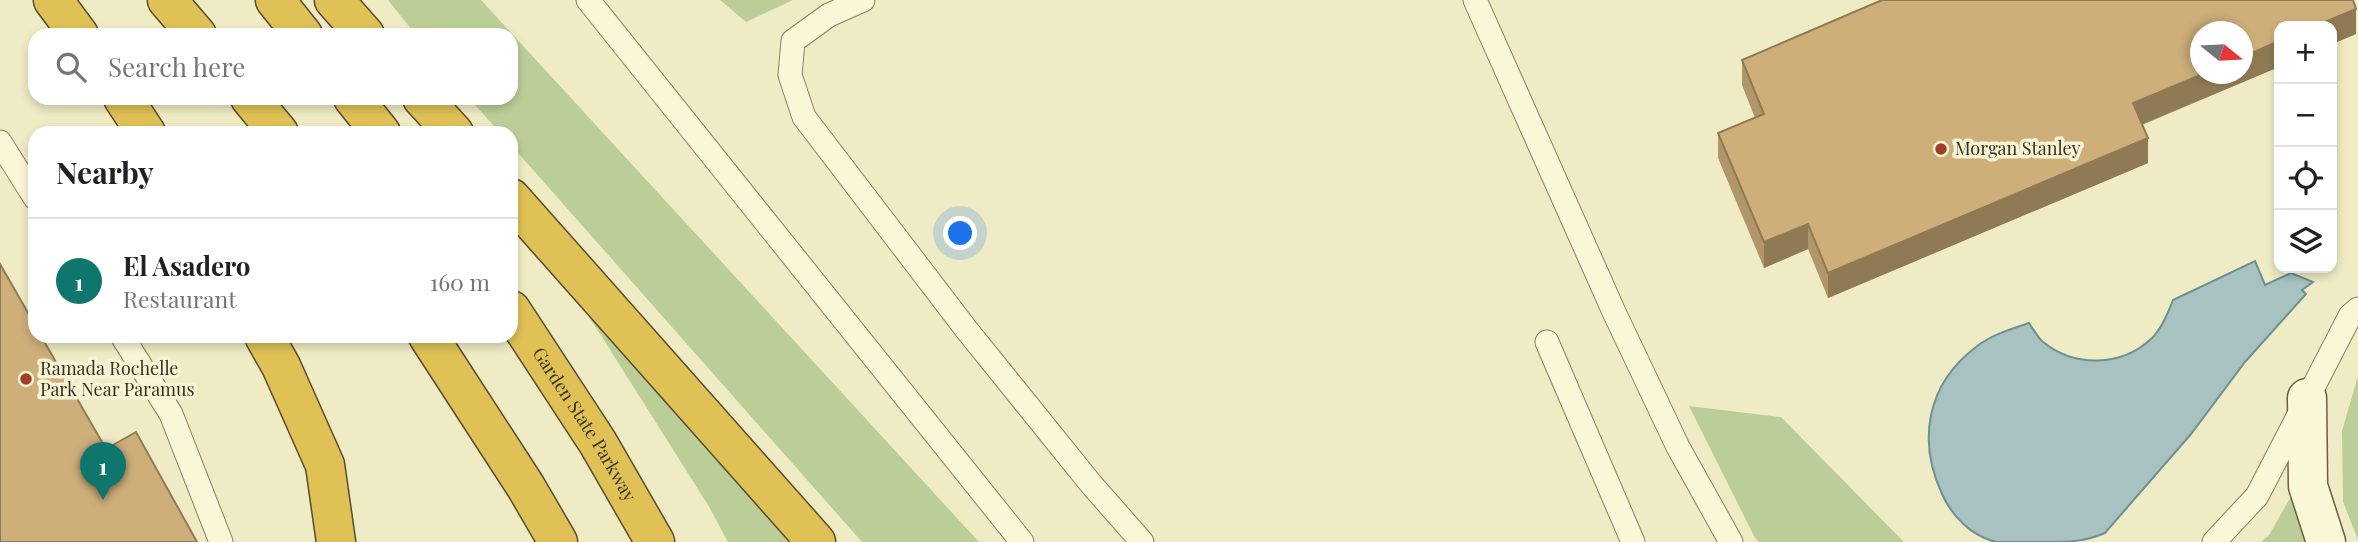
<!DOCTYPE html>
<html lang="en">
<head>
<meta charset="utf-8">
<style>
	body { margin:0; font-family:"Playfair Display",serif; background:#f6f6f6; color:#202124 }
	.controls { position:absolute; right:21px; top:21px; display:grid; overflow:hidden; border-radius:14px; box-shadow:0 4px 10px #0003 }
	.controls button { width:63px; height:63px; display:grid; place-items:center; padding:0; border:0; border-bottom:2px solid #e0e0e0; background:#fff; color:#202124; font:35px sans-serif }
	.compass { position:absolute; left:2190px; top:21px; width:63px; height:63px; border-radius:50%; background:#fff; box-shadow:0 4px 10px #0003; rotate:108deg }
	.you { position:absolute; left:961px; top:234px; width:24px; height:24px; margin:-18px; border:5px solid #fff; border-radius:50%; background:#1a73e8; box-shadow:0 0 0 10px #1a73e833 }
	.badge { display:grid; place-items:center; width:46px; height:46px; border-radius:50%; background:#0f766e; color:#fff; font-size:23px; font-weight:700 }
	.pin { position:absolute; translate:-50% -58px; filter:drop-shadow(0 2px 4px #0008) }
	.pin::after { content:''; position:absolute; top:37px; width:24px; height:21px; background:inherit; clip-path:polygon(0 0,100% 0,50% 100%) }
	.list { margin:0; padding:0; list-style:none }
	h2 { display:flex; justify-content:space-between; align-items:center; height:91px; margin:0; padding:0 28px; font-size:30px }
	h2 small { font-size:23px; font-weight:400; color:#757577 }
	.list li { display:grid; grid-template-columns:46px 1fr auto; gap:21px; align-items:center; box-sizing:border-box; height:126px; padding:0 28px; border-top:2px solid #e0e0e0 }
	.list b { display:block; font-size:26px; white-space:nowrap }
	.list p { margin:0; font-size:23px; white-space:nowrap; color:#757577 }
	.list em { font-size:23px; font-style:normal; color:#757577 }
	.icon { flex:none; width:38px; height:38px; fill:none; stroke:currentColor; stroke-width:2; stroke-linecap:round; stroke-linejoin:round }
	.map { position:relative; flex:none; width:2358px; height:542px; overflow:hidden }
	.search { position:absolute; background:#fff; box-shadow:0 4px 10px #0003; left:28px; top:28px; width:490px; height:77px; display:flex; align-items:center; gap:18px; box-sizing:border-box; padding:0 24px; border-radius:21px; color:#757577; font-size:26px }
	.panel { position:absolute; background:#fff; box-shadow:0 4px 10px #0003; left:28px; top:126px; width:490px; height:217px; border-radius:21px }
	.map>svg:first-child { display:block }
</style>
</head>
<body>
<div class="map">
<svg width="2358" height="542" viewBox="0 0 2358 542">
	<rect width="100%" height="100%" fill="#efecc5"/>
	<!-- green -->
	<g fill="#bcce98">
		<polygon points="388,0 481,0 979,542 862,542 511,145 511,133 500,133 469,98 511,98 511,35 416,35"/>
		<polygon points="720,0 793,0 746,22"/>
		<polygon points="583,307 798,542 728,542 708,505"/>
		<polygon points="2358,376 2358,540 2343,502 2342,431"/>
		<polygon points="1689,406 1781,417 1904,542 1759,542 1755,538"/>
		<polygon points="2293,493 2315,542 2261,542 2269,535"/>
	</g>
	<!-- water -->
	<path fill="#a7c2c0" stroke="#6d9190" stroke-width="2" d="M 2255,261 L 2265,285 L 2291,273 L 2313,282 L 2302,290 L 2306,294 L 2245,362 L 2191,434 L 2105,533 C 2084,542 2068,542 2044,542 C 2029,542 2010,542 1996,542 C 1971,536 1952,516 1942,494 C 1917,440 1927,384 1976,347 C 1991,335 2011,329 2029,323 C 2033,329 2037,336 2042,341 C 2074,368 2122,367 2152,338 C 2162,328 2168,313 2173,300 Z"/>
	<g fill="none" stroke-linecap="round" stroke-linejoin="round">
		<defs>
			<g id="lane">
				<polyline points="588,0 1022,542"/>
				<polyline points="863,0 829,15 793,41 790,75 804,117 966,329 1091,484 1142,542"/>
				<polyline points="1475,0 1614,312 1678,447 1731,542"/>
				<polyline points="0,142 35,198"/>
				<polyline points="122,336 171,414 221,542"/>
				<polyline points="1547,342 1633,542"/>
				<polyline points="2214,542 2257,496 2350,316 2358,309"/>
			</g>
			<polyline id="secondary" points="2307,398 2308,486 2326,542"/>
			<g id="highway">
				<polyline points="53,0 79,35"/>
				<polyline points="167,0 197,35"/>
				<polyline points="275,0 303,35"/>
				<polyline points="334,0 365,35"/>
				<polyline points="123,98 146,133"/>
				<polyline points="250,98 279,133"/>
				<polyline points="353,98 381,133"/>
				<polyline points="422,98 454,133"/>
				<polyline points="511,198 816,542"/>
				<path id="s1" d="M 511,310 L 598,443 L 655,542"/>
				<polyline points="264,336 281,366 325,465 336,542"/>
				<polyline points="428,336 526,487 558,542"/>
			</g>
		</defs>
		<!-- lane casing -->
		<use href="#lane" stroke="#8b7f5b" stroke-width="25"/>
		<!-- secondary casing -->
		<use href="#secondary" stroke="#6d5f3e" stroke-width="41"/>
		<!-- highway casing -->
		<use href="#highway" stroke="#584b2f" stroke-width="41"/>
		<!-- lane -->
		<use href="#lane" stroke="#faf7d9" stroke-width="23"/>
		<!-- secondary -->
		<use href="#secondary" stroke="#faf7d9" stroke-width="38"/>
		<!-- highway -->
		<use href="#highway" stroke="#dfc155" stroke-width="38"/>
	</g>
	<!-- wall -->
	<polygon fill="#b19669" points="2356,34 2142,125 2148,163 1828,298 1808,249 1764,268 1718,158 1718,133 1755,118 1742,85 1742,60"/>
	<!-- shaded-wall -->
	<g fill="#907a55">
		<polygon points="2356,9 2356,34 2332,44 2332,26 2315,26"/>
		<polygon points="2279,41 2279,67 2133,128 2133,103 2203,74 2243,74 2243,57"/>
		<polygon points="2148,138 2148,163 1828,298 1828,273"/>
		<polygon points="1808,224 1808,249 1764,268 1764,242"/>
	</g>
	<!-- building -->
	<g fill="#ceaf7a" stroke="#907a55" stroke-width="2">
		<polygon points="1882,0 2353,0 2356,9 2315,26 2279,26 2279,41 2243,57 2243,32 2201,32 2201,74 2203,74 2133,103 2148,138 1828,273 1808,224 1764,242 1718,133 1764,114 1742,60"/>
		<polygon points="0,264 35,325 35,336 41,336 106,449 136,432 197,542 0,542"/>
	</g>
	<!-- markers -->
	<g fill="#9b4129" stroke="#f6f4d5" stroke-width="2.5">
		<circle cx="1941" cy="149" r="7"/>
		<circle cx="26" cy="379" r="7"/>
	</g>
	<g text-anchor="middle" stroke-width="7" stroke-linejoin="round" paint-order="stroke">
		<!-- poi labels -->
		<g font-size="18" fill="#3a321f" stroke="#f6f4d5" text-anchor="start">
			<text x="1955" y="155">Morgan Stanley</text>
			<text x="40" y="375">Ramada Rochelle<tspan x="40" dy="21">Park Near Paramus</tspan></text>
		</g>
		<!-- street labels -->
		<g font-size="18" fill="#3a321f" stroke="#f6f4d5">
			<text dy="6" stroke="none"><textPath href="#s1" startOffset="136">Garden State Parkway</textPath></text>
		</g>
	</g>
</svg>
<div class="controls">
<button>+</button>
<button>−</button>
<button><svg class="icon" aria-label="locate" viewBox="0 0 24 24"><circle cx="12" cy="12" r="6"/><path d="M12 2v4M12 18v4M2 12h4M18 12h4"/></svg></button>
<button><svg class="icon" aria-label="layers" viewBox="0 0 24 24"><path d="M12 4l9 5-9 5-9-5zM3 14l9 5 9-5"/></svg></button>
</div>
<svg class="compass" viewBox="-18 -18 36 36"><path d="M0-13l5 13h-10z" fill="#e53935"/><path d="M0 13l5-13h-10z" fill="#757577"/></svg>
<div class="you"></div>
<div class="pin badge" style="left:103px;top:500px">1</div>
<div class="search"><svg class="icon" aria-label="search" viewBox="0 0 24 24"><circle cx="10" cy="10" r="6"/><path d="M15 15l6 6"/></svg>Search here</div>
<section class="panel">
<h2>Nearby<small></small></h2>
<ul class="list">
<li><span class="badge">1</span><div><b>El Asadero</b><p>Restaurant</p></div><em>160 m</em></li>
</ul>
</section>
</div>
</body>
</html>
